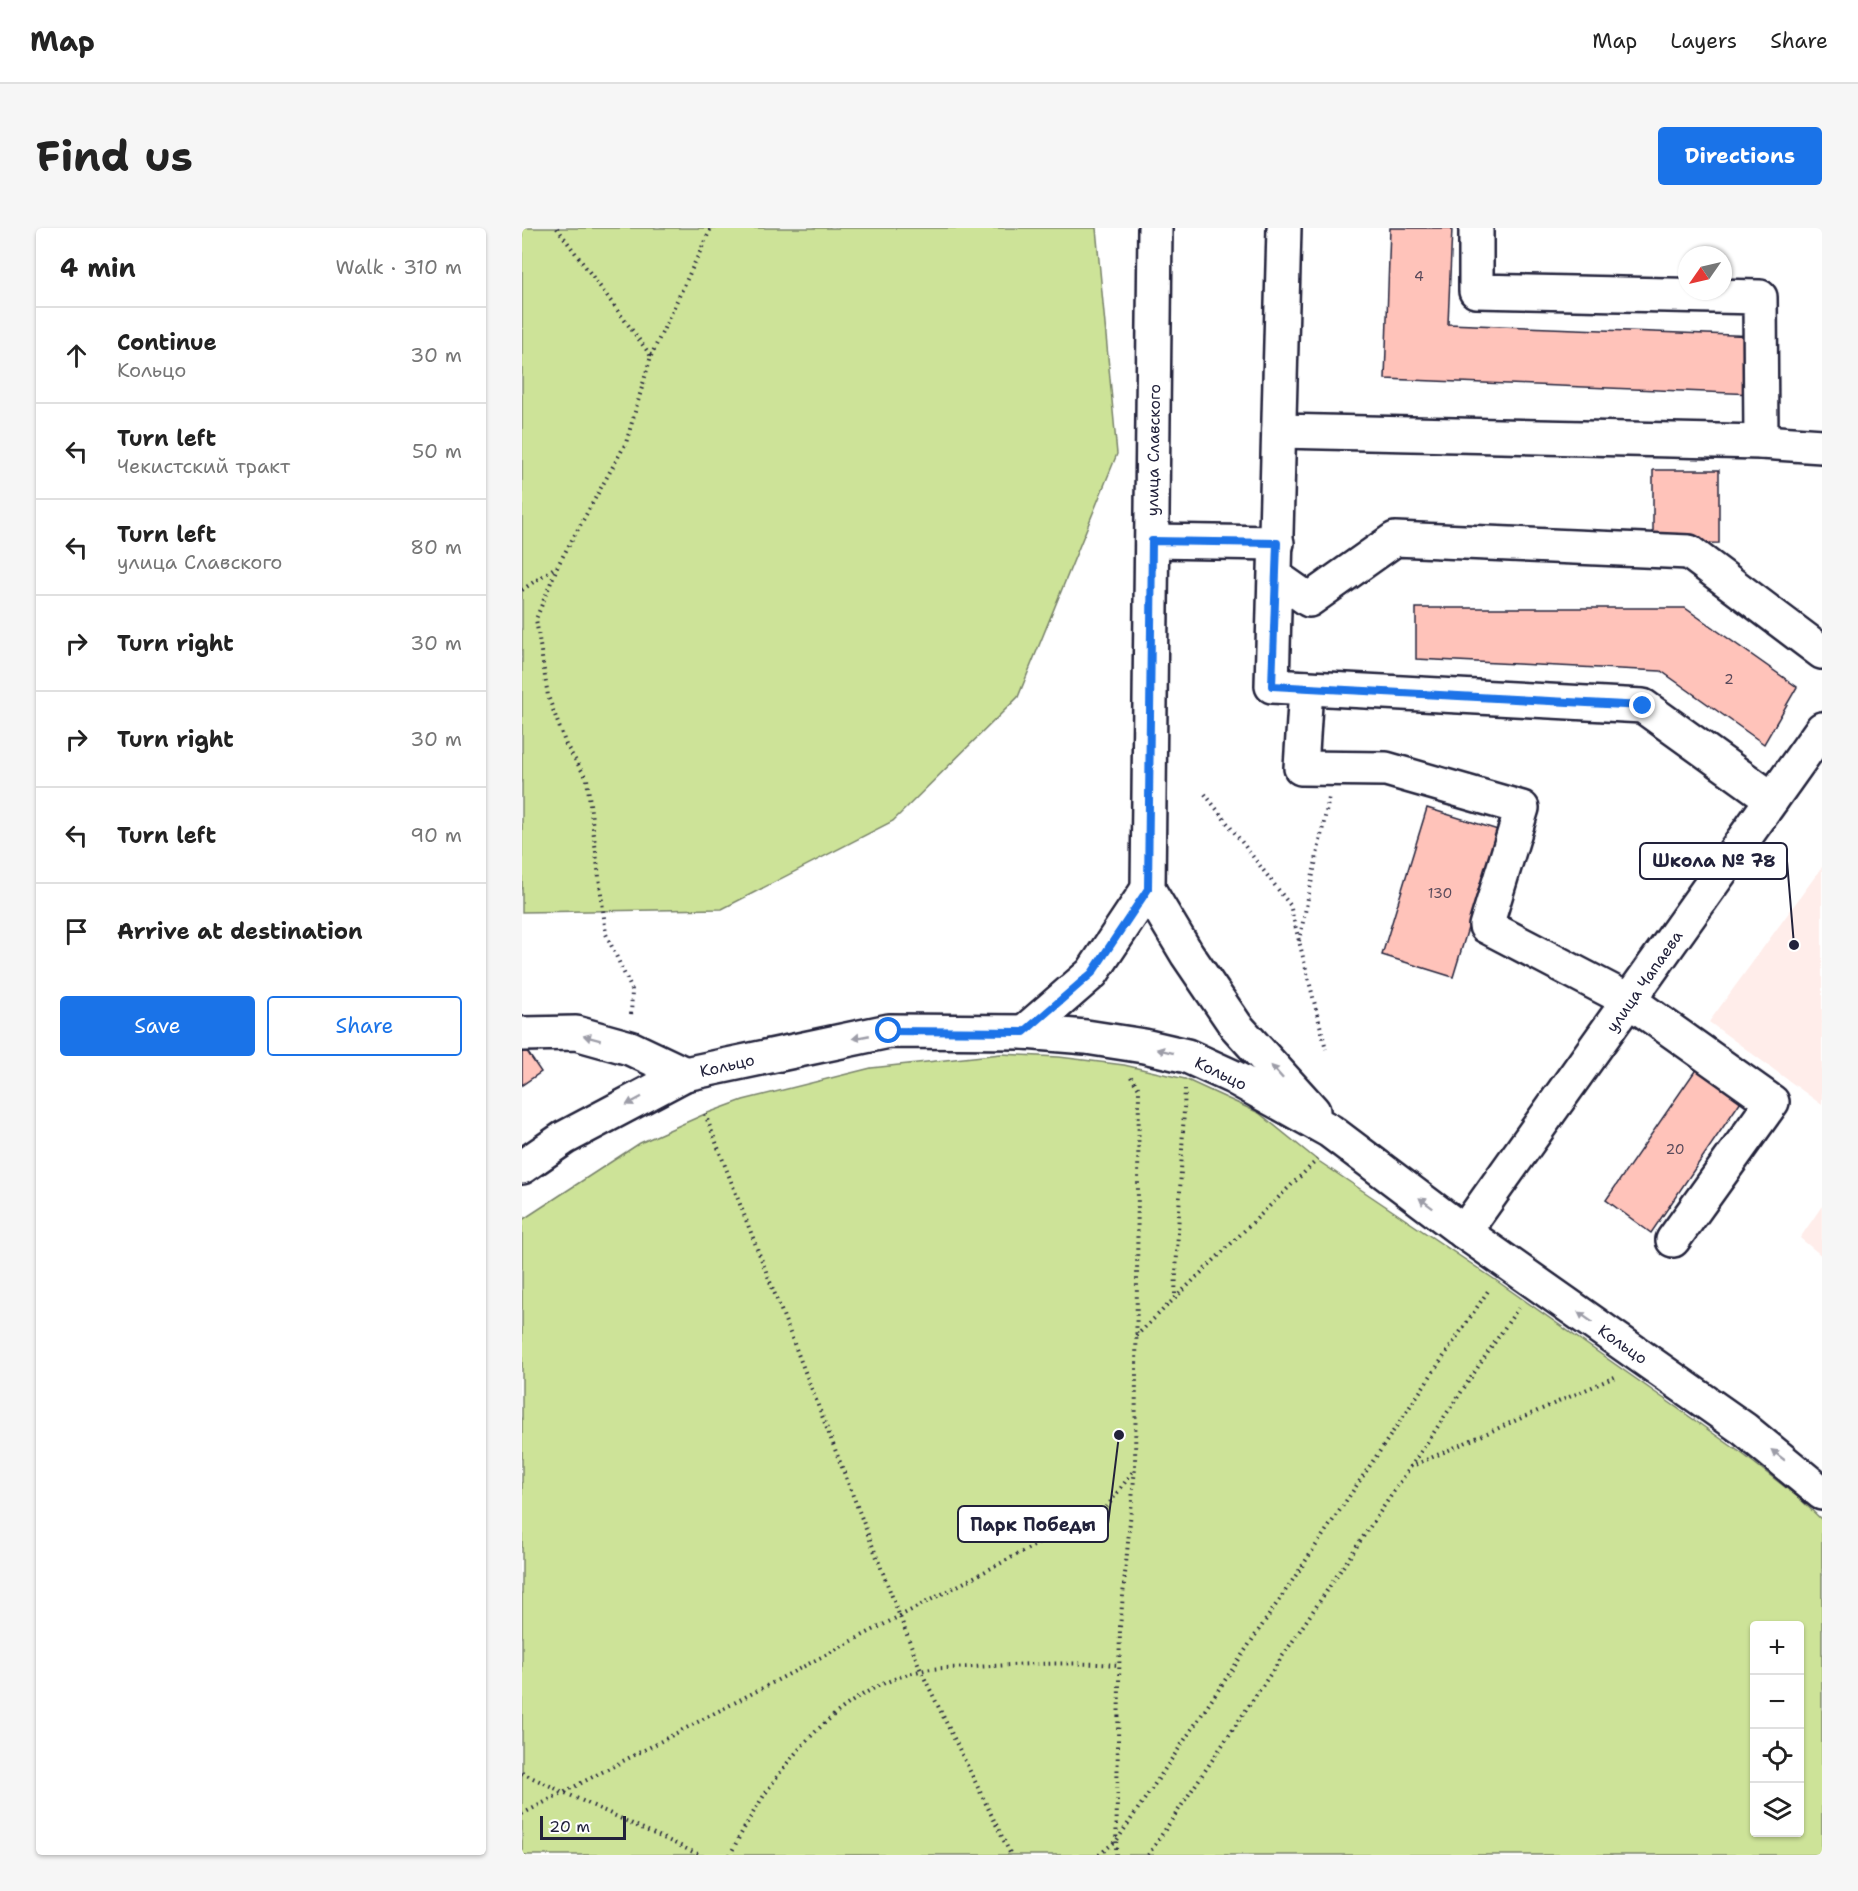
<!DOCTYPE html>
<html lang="en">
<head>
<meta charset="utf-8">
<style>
	body { margin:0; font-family:"Shantell Sans",sans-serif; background:#f6f6f6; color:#222 }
	.controls { position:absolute; right:18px; bottom:18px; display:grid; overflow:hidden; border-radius:6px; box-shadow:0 2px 4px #0004 }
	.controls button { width:54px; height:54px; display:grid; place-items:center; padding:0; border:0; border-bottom:2px solid #e0e0e0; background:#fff; color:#222; font:30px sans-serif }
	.compass { position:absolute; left:1156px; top:18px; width:54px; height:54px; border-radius:50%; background:#fff; box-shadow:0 2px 4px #0004; rotate:236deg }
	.scale { position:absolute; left:18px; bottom:15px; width:86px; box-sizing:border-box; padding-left:6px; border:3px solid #22223b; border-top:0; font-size:16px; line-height:21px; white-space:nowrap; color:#22223b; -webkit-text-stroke:4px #fff; paint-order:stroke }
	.stop { position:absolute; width:18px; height:18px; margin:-14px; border:4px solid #1a73e8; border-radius:50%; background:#fff }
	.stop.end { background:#1a73e8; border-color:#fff; box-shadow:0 2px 6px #0008 }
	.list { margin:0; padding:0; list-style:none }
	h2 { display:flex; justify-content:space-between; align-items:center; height:78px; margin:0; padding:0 24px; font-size:26px }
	h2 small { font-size:20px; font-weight:400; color:#767676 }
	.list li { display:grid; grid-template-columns:39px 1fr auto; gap:18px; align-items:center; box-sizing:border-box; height:96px; padding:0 24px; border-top:2px solid #e0e0e0 }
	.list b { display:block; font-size:22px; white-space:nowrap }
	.list p { margin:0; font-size:20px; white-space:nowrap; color:#767676 }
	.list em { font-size:20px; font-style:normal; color:#767676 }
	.actions { display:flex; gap:12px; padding:18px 24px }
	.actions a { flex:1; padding:14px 0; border:2px solid #1a73e8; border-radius:6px; text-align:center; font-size:21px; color:#1a73e8 }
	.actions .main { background:#1a73e8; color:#fff }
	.icon { flex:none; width:33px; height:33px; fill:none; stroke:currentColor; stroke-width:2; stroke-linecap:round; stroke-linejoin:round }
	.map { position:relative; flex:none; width:1300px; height:1627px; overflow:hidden; border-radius:6px }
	header { display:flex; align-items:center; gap:36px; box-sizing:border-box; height:84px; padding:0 30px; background:#fff; border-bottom:2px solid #e0e0e0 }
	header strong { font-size:28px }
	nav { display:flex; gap:33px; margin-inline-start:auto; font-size:21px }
	.intro { display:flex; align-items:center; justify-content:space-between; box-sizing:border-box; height:144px; padding:0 36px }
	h1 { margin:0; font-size:42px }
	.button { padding:15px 27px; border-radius:6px; background:#1a73e8; color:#fff; font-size:21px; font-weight:700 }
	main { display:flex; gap:36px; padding:0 36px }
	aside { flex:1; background:#fff; border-radius:6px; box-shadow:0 2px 4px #0004 }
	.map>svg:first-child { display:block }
</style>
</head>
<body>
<header>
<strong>Map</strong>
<nav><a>Map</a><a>Layers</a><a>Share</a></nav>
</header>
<div class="intro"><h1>Find us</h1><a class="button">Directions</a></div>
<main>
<aside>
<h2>4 min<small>Walk · 310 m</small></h2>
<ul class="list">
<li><svg class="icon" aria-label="ahead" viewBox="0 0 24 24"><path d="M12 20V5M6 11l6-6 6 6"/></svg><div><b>Continue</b><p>Кольцо</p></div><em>30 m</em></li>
<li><svg class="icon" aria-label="left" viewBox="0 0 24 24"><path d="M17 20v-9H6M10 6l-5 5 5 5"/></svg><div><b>Turn left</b><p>Чекистский тракт</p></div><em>50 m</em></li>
<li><svg class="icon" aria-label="left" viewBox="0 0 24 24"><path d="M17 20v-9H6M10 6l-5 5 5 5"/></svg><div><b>Turn left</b><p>улица Славского</p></div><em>80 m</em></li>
<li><svg class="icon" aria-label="right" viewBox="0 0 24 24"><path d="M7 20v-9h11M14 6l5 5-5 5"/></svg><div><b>Turn right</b></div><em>30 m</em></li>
<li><svg class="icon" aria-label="right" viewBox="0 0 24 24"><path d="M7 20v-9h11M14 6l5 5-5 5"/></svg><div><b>Turn right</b></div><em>30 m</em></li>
<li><svg class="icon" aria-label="left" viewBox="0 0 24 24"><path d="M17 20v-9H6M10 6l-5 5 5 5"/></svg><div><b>Turn left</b></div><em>90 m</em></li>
<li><svg class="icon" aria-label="arrive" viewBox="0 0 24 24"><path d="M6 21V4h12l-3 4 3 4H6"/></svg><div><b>Arrive at destination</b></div></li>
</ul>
<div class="actions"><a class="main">Save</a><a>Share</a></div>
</aside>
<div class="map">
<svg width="1300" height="1627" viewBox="0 0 1300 1627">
	<rect width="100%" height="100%" fill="#fff"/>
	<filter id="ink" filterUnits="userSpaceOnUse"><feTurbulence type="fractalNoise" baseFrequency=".0167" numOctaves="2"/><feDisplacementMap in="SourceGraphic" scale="12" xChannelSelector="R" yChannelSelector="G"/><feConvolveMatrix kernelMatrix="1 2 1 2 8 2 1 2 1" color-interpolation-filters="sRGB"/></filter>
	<g filter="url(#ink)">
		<!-- built -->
		<g fill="#ffedea">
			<polygon points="1300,639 1300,877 1187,794"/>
			<polygon points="1300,978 1300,1028 1278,1010"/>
		</g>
		<!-- green -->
		<g fill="#cde398" stroke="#78826a" stroke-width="1.5" fill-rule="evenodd">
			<polygon points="0,0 574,0 595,226 496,469 371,593 200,681 0,684"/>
			<path d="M 479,826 L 537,829 L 602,837 L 663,851 L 737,885 L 795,932 L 972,1051 L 1222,1227 L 1277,1270 L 1300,1292 L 1300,1627 L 0,1627 L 0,992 L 118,915 L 183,886 L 221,872 L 349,840 ZM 1232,1398 L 1278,1398 L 1278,1604 L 1232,1604 Z"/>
		</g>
		<!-- building -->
		<g fill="#ffc3ba" stroke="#22223b" stroke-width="1.5">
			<polygon points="868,0 930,0 926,96 1236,108 1233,166 863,151"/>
			<polygon points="1131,242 1197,242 1197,315 1131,316"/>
			<polygon points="894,380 1163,380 1275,459 1242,516 1139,443 894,431"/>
			<polygon points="905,580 976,602 931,749 860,727"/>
			<polygon points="0,816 19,844 0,857"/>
			<polygon points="1175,840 1221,870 1129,1005 1084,972"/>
		</g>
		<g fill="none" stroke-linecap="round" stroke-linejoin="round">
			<defs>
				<g id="minor">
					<polyline points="762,0 750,458 1121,478 1250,571"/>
					<polyline points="954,0 954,63 1238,69 1239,214"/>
					<polyline points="757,203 1239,214 1300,218"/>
					<polyline points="630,313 755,315"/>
					<polyline points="754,349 787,372 873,311 1167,324 1300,424"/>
					<polyline points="784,460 779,540 864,541 1000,580 964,698 1108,773 1250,874 1151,1012"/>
					<polyline points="0,806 54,805 108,820 163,846"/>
					<polyline points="942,1004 1300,501"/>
				</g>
				<g id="major">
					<polyline points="626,661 633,0"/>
					<polyline points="626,661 665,726 714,798 791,883"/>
					<polyline points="502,804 570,745 626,661"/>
					<polyline points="0,939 42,910 163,846 367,803 502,804 564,809 622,818 665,828 711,849 808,903 942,1004 1222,1201 1300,1265"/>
				</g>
			</defs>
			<!-- minor casing -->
			<use href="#minor" stroke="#22223b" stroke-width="38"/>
			<!-- major casing -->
			<use href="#major" stroke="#22223b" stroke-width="38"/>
			<!-- path -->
			<g stroke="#22223b" stroke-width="4" stroke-dasharray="1.5 4.5" stroke-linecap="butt">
				<polyline points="35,0 129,128 104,215 36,337 14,391 26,468 44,517 65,551 84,706 110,762 109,790"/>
				<polyline points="129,128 189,0"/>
				<polyline points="0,362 35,338"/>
				<polyline points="683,566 768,677 804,821"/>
				<polyline points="777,713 807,570"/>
				<polyline points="183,886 399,1443 489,1627"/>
				<polyline points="653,1066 663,861"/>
				<polyline points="614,1108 795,932"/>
				<polyline points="888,1239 1095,1148"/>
				<polyline points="0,1545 178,1627"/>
				<polyline points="0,1586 584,1280 612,1242"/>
				<path d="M 208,1627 C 247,1549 308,1464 398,1443 C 415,1439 435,1440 452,1439 C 501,1436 549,1434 598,1437"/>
				<polyline points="577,1627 595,1612 968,1060"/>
				<polyline points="594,1627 598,1399 613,1240 617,861 607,846"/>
				<polyline points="626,1627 996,1080"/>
			</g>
			<!-- minor -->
			<use href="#minor" stroke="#fff" stroke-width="33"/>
			<!-- major -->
			<use href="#major" stroke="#fff" stroke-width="33"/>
		</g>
		<!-- one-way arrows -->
		<defs><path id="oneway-solid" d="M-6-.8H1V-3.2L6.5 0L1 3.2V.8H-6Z" transform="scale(1.5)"/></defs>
		<g fill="#9c9ca7">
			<use href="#oneway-solid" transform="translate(339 809) rotate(169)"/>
			<use href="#oneway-solid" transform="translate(70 810) rotate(-165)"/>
			<use href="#oneway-solid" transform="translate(643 823) rotate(-166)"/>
			<use href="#oneway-solid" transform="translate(755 844) rotate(-132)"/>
			<use href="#oneway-solid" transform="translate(112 873) rotate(152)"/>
			<use href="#oneway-solid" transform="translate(904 975) rotate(-143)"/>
			<use href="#oneway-solid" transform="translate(1063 1089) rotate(-145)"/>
			<use href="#oneway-solid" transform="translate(1256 1227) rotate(-142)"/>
		</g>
	</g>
	<g fill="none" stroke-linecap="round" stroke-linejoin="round" filter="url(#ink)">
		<!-- route -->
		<polyline stroke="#1a73e8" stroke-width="8" points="367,803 502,804 570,745 626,661 630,313 755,315 750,458 1121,478"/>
	</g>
	<g text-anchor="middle" stroke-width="5" stroke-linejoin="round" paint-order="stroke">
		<!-- number labels -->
		<g font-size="14" fill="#594a5b">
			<text x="897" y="53">4</text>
			<text x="1207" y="456">2</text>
			<text x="918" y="670">130</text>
			<text x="1153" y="926">20</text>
		</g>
		<!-- street labels -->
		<g font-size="16" fill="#22223b" stroke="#fff">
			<text transform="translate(631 222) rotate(-89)" y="6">улица Славского</text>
			<text transform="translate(1122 753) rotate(-55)" y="6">улица Чапаева</text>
			<text transform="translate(205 837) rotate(-13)" y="6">Кольцо</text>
			<text transform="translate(699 845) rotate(26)" y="6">Кольцо</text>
			<text transform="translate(1101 1116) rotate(35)" y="6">Кольцо</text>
		</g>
	</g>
	<!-- callouts -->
	<path fill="none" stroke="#22223b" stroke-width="2" d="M1272 717L1265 633M597 1207L586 1296"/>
	<g fill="#22223b" stroke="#fff" stroke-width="2">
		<circle cx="1272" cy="717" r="6"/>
		<circle cx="597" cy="1207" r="6"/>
	</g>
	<g fill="#fff" stroke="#22223b" stroke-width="2">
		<rect x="1118" y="615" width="147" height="36" rx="6"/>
		<rect x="436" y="1278" width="150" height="36" rx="6"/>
	</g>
	<g font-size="18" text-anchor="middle" font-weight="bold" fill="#22223b">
		<text x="1192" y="639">Школа № 78</text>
		<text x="511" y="1303">Парк Победы</text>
	</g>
</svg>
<div class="controls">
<button>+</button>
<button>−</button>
<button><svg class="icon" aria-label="locate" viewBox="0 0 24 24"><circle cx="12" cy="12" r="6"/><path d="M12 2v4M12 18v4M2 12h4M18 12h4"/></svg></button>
<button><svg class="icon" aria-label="layers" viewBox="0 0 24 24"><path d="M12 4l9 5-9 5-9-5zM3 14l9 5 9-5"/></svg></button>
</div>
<svg class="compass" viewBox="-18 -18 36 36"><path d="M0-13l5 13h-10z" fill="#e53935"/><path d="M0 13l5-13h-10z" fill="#767676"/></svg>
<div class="scale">20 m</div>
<div class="stop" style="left:367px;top:803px"></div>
<div class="stop end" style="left:1121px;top:478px"></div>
</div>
</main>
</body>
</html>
